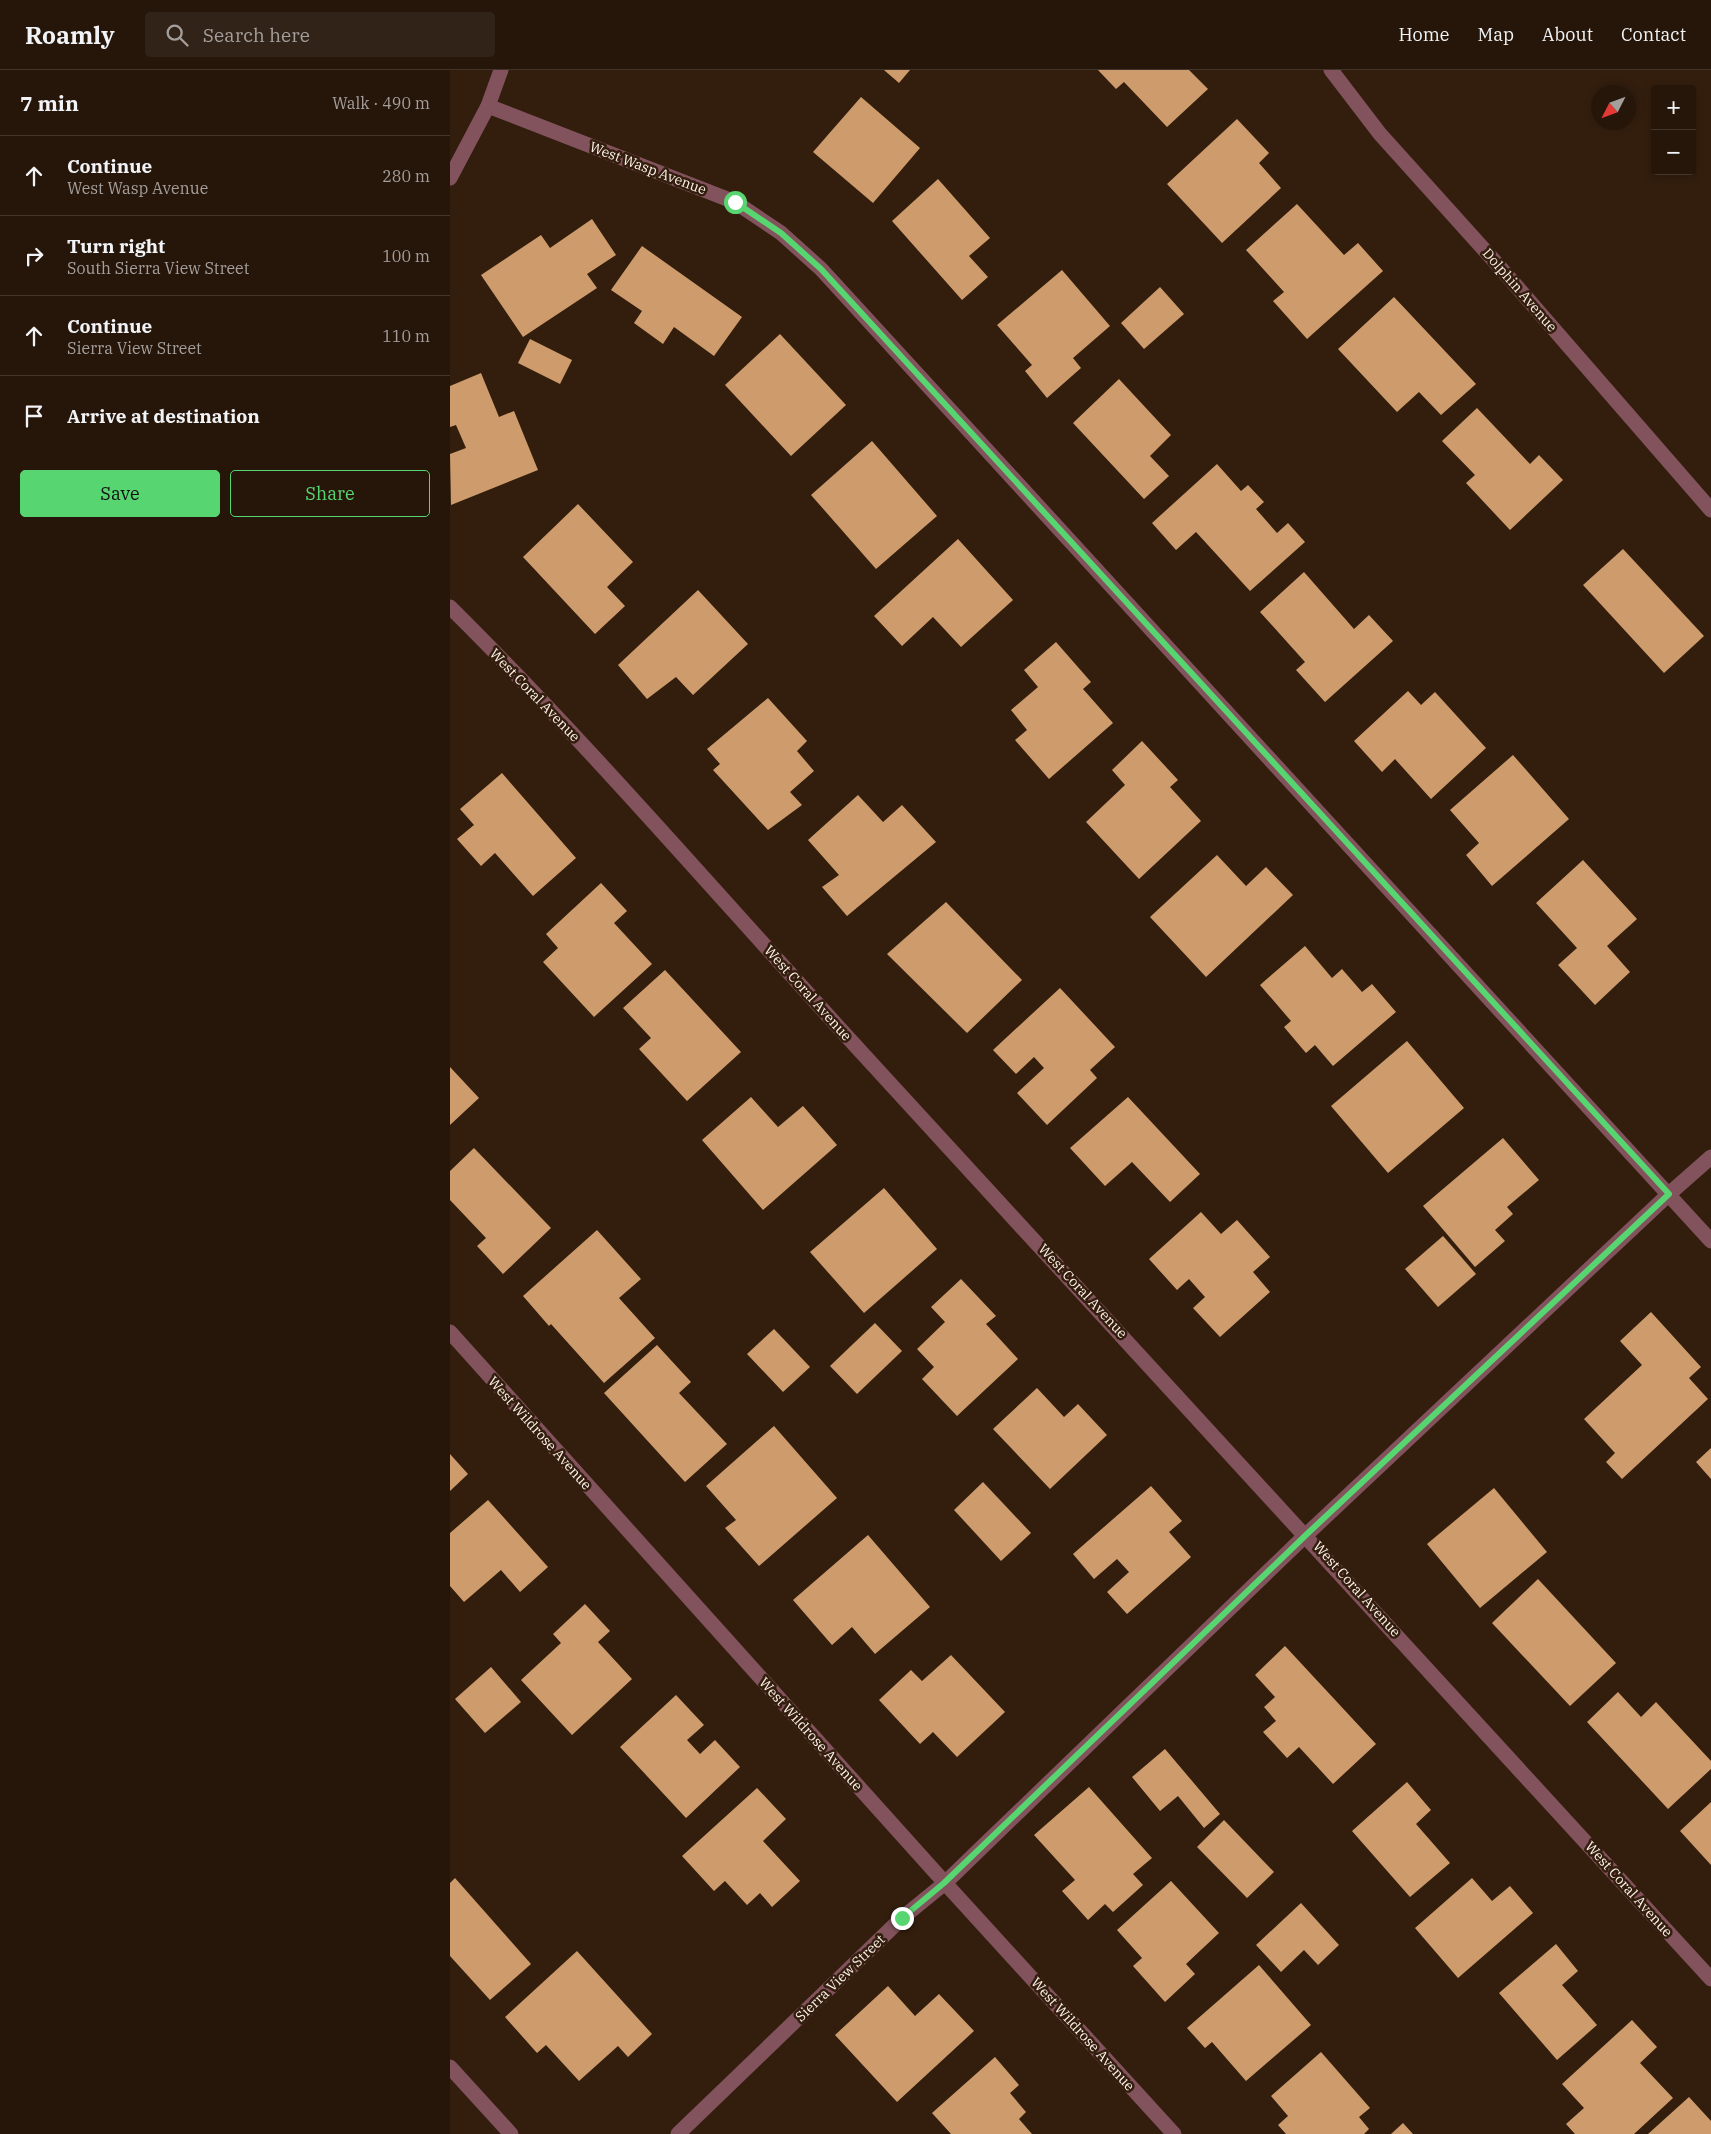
<!DOCTYPE html>
<html lang="en">
<head>
<meta charset="utf-8">
<style>
	body { margin:0; font-family:"IBM Plex Serif",serif; background:#322318; color:#f1f3f6 }
	.controls { position:absolute; right:15px; top:15px; display:grid; overflow:hidden; border-radius:5px; box-shadow:0 2px 8px #0003 }
	.controls button { width:45px; height:45px; display:grid; place-items:center; padding:0; border:0; border-bottom:1px solid #42352b; background:#26160a; color:#f1f3f6; font:25px sans-serif }
	.compass { position:absolute; left:1141px; top:15px; width:45px; height:45px; border-radius:50%; background:#26160a; box-shadow:0 2px 8px #0003; rotate:228deg }
	.stop { position:absolute; width:15px; height:15px; margin:-11px; border:4px solid #57d570; border-radius:50%; background:#fff }
	.stop.end { background:#57d570; border-color:#fff; box-shadow:0 1px 5px #0008 }
	.list { margin:0; padding:0; list-style:none }
	h2 { display:flex; justify-content:space-between; align-items:center; height:65px; margin:0; padding:0 20px; font-size:21px }
	h2 small { font-size:16px; font-weight:400; color:#a49f9c }
	.list li { display:grid; grid-template-columns:32px 1fr auto; gap:15px; align-items:center; box-sizing:border-box; height:80px; padding:0 20px; border-top:1px solid #42352b }
	.list b { display:block; font-size:19px; white-space:nowrap }
	.list p { margin:0; font-size:16px; white-space:nowrap; color:#a49f9c }
	.list em { font-size:16px; font-style:normal; color:#a49f9c }
	.actions { display:flex; gap:10px; padding:15px 20px }
	.actions a { flex:1; padding:11px 0; border:1px solid #57d570; border-radius:5px; text-align:center; font-size:18px; color:#57d570 }
	.actions .main { background:#57d570; color:#111 }
	.icon { flex:none; width:28px; height:28px; fill:none; stroke:currentColor; stroke-width:2; stroke-linecap:round; stroke-linejoin:round }
	.map { position:relative; flex:none; width:1261px; height:2064px; overflow:hidden }
	header { display:flex; align-items:center; gap:30px; box-sizing:border-box; height:70px; padding:0 25px; background:#26160a; border-bottom:1px solid #42352b }
	header strong { font-size:24px }
	nav { display:flex; gap:28px; margin-inline-start:auto; font-size:18px }
	.search { width:350px; height:45px; background:#322318; display:flex; align-items:center; gap:12px; box-sizing:border-box; padding:0 18px; border-radius:5px; color:#a49f9c; font-size:19px }
	main { display:flex }
	aside { flex:1; background:#26160a }
	.map>svg:first-child { display:block }
</style>
</head>
<body>
<header>
<strong>Roamly</strong>
<div class="search"><svg class="icon" aria-label="search" viewBox="0 0 24 24"><circle cx="10" cy="10" r="6"/><path d="M15 15l6 6"/></svg>Search here</div>
<nav><a>Home</a><a>Map</a><a>About</a><a>Contact</a></nav>
</header>
<main>
<aside>
<h2>7 min<small>Walk · 490 m</small></h2>
<ul class="list">
<li><svg class="icon" aria-label="ahead" viewBox="0 0 24 24"><path d="M12 20V5M6 11l6-6 6 6"/></svg><div><b>Continue</b><p>West Wasp Avenue</p></div><em>280 m</em></li>
<li><svg class="icon" aria-label="right" viewBox="0 0 24 24"><path d="M7 20v-9h11M14 6l5 5-5 5"/></svg><div><b>Turn right</b><p>South Sierra View Street</p></div><em>100 m</em></li>
<li><svg class="icon" aria-label="ahead" viewBox="0 0 24 24"><path d="M12 20V5M6 11l6-6 6 6"/></svg><div><b>Continue</b><p>Sierra View Street</p></div><em>110 m</em></li>
<li><svg class="icon" aria-label="arrive" viewBox="0 0 24 24"><path d="M6 21V4h12l-3 4 3 4H6"/></svg><div><b>Arrive at destination</b></div></li>
</ul>
<div class="actions"><a class="main">Save</a><a>Share</a></div>
</aside>
<div class="map">
<svg width="1261" height="2064" viewBox="0 0 1261 2064">
	<rect width="100%" height="100%" fill="#331e0e"/>
	<!-- building -->
	<g fill="#ce9c6c">
		<polygon points="434,0 460,0 449,13"/>
		<polygon points="648,0 739,0 758,19 717,57 674,12 666,19"/>
		<polygon points="411,27 470,78 423,133 363,82"/>
		<polygon points="787,49 819,83 809,93 831,118 772,173 717,114"/>
		<polygon points="488,109 540,168 519,186 538,207 512,230 442,151"/>
		<polygon points="847,134 894,185 908,173 933,201 857,269 823,231 834,222 796,180"/>
		<polygon points="142,149 166,185 137,204 147,218 73,267 31,205 91,165 100,178"/>
		<polygon points="192,176 292,247 264,286 224,257 213,274 184,253 192,241 161,220"/>
		<polygon points="612,200 660,256 623,288 631,298 597,328 575,301 582,295 547,255"/>
		<polygon points="710,217 734,244 694,279 671,253"/>
		<polygon points="944,227 1026,314 991,345 969,322 947,342 888,279"/>
		<polygon points="330,264 396,335 341,386 275,315"/>
		<polygon points="80,269 122,290 110,314 68,293"/>
		<polygon points="31,303 49,347 64,341 88,400 1,435 0,384 16,378 6,355 0,357 0,316"/>
		<polygon points="669,309 721,365 700,386 719,406 694,429 623,353"/>
		<polygon points="1027,338 1080,394 1089,385 1113,410 1060,460 1016,413 1025,405 992,371"/>
		<polygon points="422,371 487,446 426,499 361,425"/>
		<polygon points="767,394 791,421 798,415 814,432 806,439 827,463 838,453 855,472 800,521 746,462 726,480 702,453"/>
		<polygon points="128,434 183,492 157,517 175,536 145,564 73,487"/>
		<polygon points="508,469 563,530 511,577 483,547 452,576 424,546"/>
		<polygon points="1173,479 1254,566 1214,603 1133,515"/>
		<polygon points="854,502 904,559 919,545 943,571 875,632 846,600 855,592 810,542"/>
		<polygon points="248,520 298,574 243,625 226,607 197,629 168,595"/>
		<polygon points="606,572 641,612 633,619 663,653 599,709 565,670 577,660 561,640 588,617 574,600"/>
		<polygon points="958,621 971,635 985,622 1036,678 981,729 945,689 932,702 904,671"/>
		<polygon points="318,628 357,671 347,681 364,701 340,722 352,735 318,760 263,700 270,694 257,679"/>
		<polygon points="692,671 728,710 720,717 751,751 689,809 636,752 675,715 662,700"/>
		<polygon points="1063,685 1119,749 1042,816 1016,785 1029,773 1000,740"/>
		<polygon points="52,703 126,788 83,826 45,783 31,796 7,769 24,755 10,739"/>
		<polygon points="408,725 433,752 452,735 486,772 397,846 372,817 389,805 358,770"/>
		<polygon points="767,785 796,816 816,797 843,825 756,907 700,847"/>
		<polygon points="1133,790 1187,849 1157,876 1180,902 1145,935 1108,895 1127,878 1086,833"/>
		<polygon points="151,813 177,841 164,853 202,894 144,947 93,892 108,878 96,864"/>
		<polygon points="496,832 572,910 517,963 437,884"/>
		<polygon points="855,876 882,908 892,899 912,922 922,914 946,942 883,996 865,975 856,983 834,957 841,951 810,915"/>
		<polygon points="215,900 291,982 237,1031 189,979 201,968 173,938"/>
		<polygon points="610,918 665,977 640,1000 647,1008 597,1055 567,1023 594,998 584,987 566,1004 543,980"/>
		<polygon points="957,971 1014,1038 938,1103 881,1036"/>
		<polygon points="0,997 29,1028 0,1055"/>
		<polygon points="301,1027 328,1057 353,1036 387,1075 313,1140 252,1070"/>
		<polygon points="678,1027 750,1104 720,1132 682,1092 655,1116 620,1078"/>
		<polygon points="1053,1068 1089,1110 1057,1137 1063,1144 1045,1160 1055,1171 1025,1197 973,1136"/>
		<polygon points="24,1078 101,1158 53,1204 27,1176 36,1168 0,1130 0,1101"/>
		<polygon points="434,1118 487,1179 414,1243 360,1182"/>
		<polygon points="751,1142 771,1164 787,1150 820,1187 803,1202 820,1222 770,1267 743,1238 755,1227 739,1209 727,1220 699,1189"/>
		<polygon points="147,1160 191,1209 169,1228 205,1268 154,1313 101,1254 99,1256 73,1226"/>
		<polygon points="993,1166 1026,1204 988,1237 955,1199"/>
		<polygon points="511,1209 546,1246 536,1254 568,1289 507,1346 472,1309 484,1297 467,1279 495,1252 481,1237"/>
		<polygon points="1201,1242 1251,1297 1239,1308 1258,1329 1172,1409 1156,1392 1165,1383 1134,1349 1192,1295 1170,1271"/>
		<polygon points="425,1253 452,1281 407,1324 380,1296"/>
		<polygon points="324,1259 360,1297 333,1322 297,1284"/>
		<polygon points="207,1275 241,1312 229,1323 277,1374 235,1412 154,1323"/>
		<polygon points="587,1318 614,1347 628,1334 657,1365 600,1419 543,1359"/>
		<polygon points="324,1356 387,1428 309,1496 275,1458 286,1450 256,1416"/>
		<polygon points="1261,1378 1261,1409 1246,1392"/>
		<polygon points="0,1384 18,1404 0,1421"/>
		<polygon points="533,1412 581,1463 551,1491 504,1440"/>
		<polygon points="701,1416 732,1451 719,1462 741,1487 677,1544 657,1522 679,1502 667,1489 644,1509 623,1484"/>
		<polygon points="1044,1418 1097,1482 1030,1538 977,1474"/>
		<polygon points="38,1430 98,1497 70,1522 51,1500 14,1532 0,1516 0,1463"/>
		<polygon points="418,1465 480,1537 425,1584 402,1557 382,1575 343,1530"/>
		<polygon points="1088,1509 1166,1593 1120,1636 1042,1553"/>
		<polygon points="135,1534 160,1561 148,1572 182,1609 122,1665 71,1610 111,1573 103,1564"/>
		<polygon points="835,1576 926,1674 883,1714 849,1677 837,1688 813,1662 826,1651 814,1637 825,1627 805,1605"/>
		<polygon points="501,1585 555,1642 507,1687 483,1662 470,1674 429,1630 461,1600 472,1611"/>
		<polygon points="41,1597 71,1632 35,1663 5,1629"/>
		<polygon points="1168,1622 1191,1647 1206,1632 1261,1691 1261,1699 1218,1739 1137,1652"/>
		<polygon points="226,1625 254,1655 237,1670 250,1684 265,1670 290,1697 236,1748 170,1677"/>
		<polygon points="715,1679 770,1744 754,1758 728,1726 710,1741 682,1707"/>
		<polygon points="957,1712 981,1740 966,1754 1000,1793 960,1827 902,1761"/>
		<polygon points="639,1717 702,1788 683,1804 693,1815 663,1842 655,1834 638,1850 612,1821 625,1810 584,1765"/>
		<polygon points="307,1718 336,1749 313,1771 350,1811 322,1837 310,1823 297,1835 275,1811 264,1821 232,1786"/>
		<polygon points="1261,1732 1261,1795 1230,1761"/>
		<polygon points="774,1750 824,1802 797,1828 747,1777"/>
		<polygon points="5,1808 81,1894 40,1930 0,1886 0,1813"/>
		<polygon points="1022,1808 1042,1831 1060,1816 1083,1843 1008,1908 965,1858"/>
		<polygon points="721,1811 769,1863 736,1894 745,1904 715,1932 683,1896 692,1888 667,1860"/>
		<polygon points="851,1833 889,1875 868,1895 854,1880 831,1902 806,1875"/>
		<polygon points="1106,1874 1128,1901 1112,1915 1147,1955 1107,1990 1049,1923"/>
		<polygon points="127,1881 202,1964 178,1987 168,1976 129,2011 96,1975 87,1983 55,1947"/>
		<polygon points="809,1895 861,1955 796,2011 762,1972 755,1978 737,1958"/>
		<polygon points="438,1916 465,1946 489,1924 524,1961 447,2032 385,1965"/>
		<polygon points="1182,1950 1207,1977 1190,1993 1223,2028 1184,2064 1125,2064 1116,2054 1134,2038 1112,2014"/>
		<polygon points="871,1982 920,2038 909,2047 919,2059 914,2064 836,2064 828,2055 838,2046 821,2026"/>
		<polygon points="545,1987 569,2015 560,2023 576,2042 569,2049 582,2064 501,2064 482,2043"/>
		<polygon points="1239,2027 1261,2051 1261,2064 1198,2064"/>
		<polygon points="953,2053 963,2064 941,2064"/>
	</g>
	<g fill="none" stroke-linecap="round" stroke-linejoin="round">
		<!-- street -->
		<g stroke="#82525d" stroke-width="15">
			<polyline points="881,0 930,64 1048,195 1261,440"/>
			<polyline points="38,36 285,132 331,163 371,199 1261,1171"/>
			<polyline points="0,108 38,36 51,0"/>
			<path d="M 0,537 C 144,680 276,835 413,984 C 697,1291 980,1599 1261,1909"/>
			<polyline points="0,1262 495,1813 724,2064"/>
			<polyline points="0,1997 61,2064"/>
			<polyline points="228,2064 452,1848 495,1813 529,1780 857,1464 1219,1124 1261,1087"/>
		</g>
	</g>
	<g fill="none" stroke-linecap="round" stroke-linejoin="round">
		<!-- route -->
		<polyline stroke="#57d570" stroke-width="6" points="285,132 331,163 371,199 1219,1124 857,1464 494,1813 452,1848"/>
	</g>
	<g text-anchor="middle" stroke-width="5" stroke-linejoin="round" paint-order="stroke">
		<!-- street labels -->
		<g font-size="14" fill="#fdf1e9" stroke="#331e0e">
			<text transform="translate(198 98) rotate(21)" y="5">West Wasp Avenue</text>
			<text transform="translate(1070 220) rotate(49)" y="5">Dolphin Avenue</text>
			<text transform="translate(85 625) rotate(46)" y="5">West Coral Avenue</text>
			<text transform="translate(358 923) rotate(48)" y="5">West Coral Avenue</text>
			<text transform="translate(633 1221) rotate(47)" y="5">West Coral Avenue</text>
			<text transform="translate(90 1363) rotate(48)" y="5">West Wildrose Avenue</text>
			<text transform="translate(907 1519) rotate(48)" y="5">West Coral Avenue</text>
			<text transform="translate(361 1664) rotate(48)" y="5">West Wildrose Avenue</text>
			<text transform="translate(1179 1819) rotate(48)" y="5">West Coral Avenue</text>
			<text transform="translate(390 1908) rotate(-44)" y="5">Sierra View Street</text>
			<text transform="translate(633 1964) rotate(48)" y="5">West Wildrose Avenue</text>
		</g>
	</g>
</svg>
<div class="controls">
<button>+</button>
<button>−</button>
</div>
<svg class="compass" viewBox="-18 -18 36 36"><path d="M0-13l5 13h-10z" fill="#e53935"/><path d="M0 13l5-13h-10z" fill="#a49f9c"/></svg>
<div class="stop" style="left:285px;top:132px"></div>
<div class="stop end" style="left:452px;top:1848px"></div>
</div>
</main>
</body>
</html>
